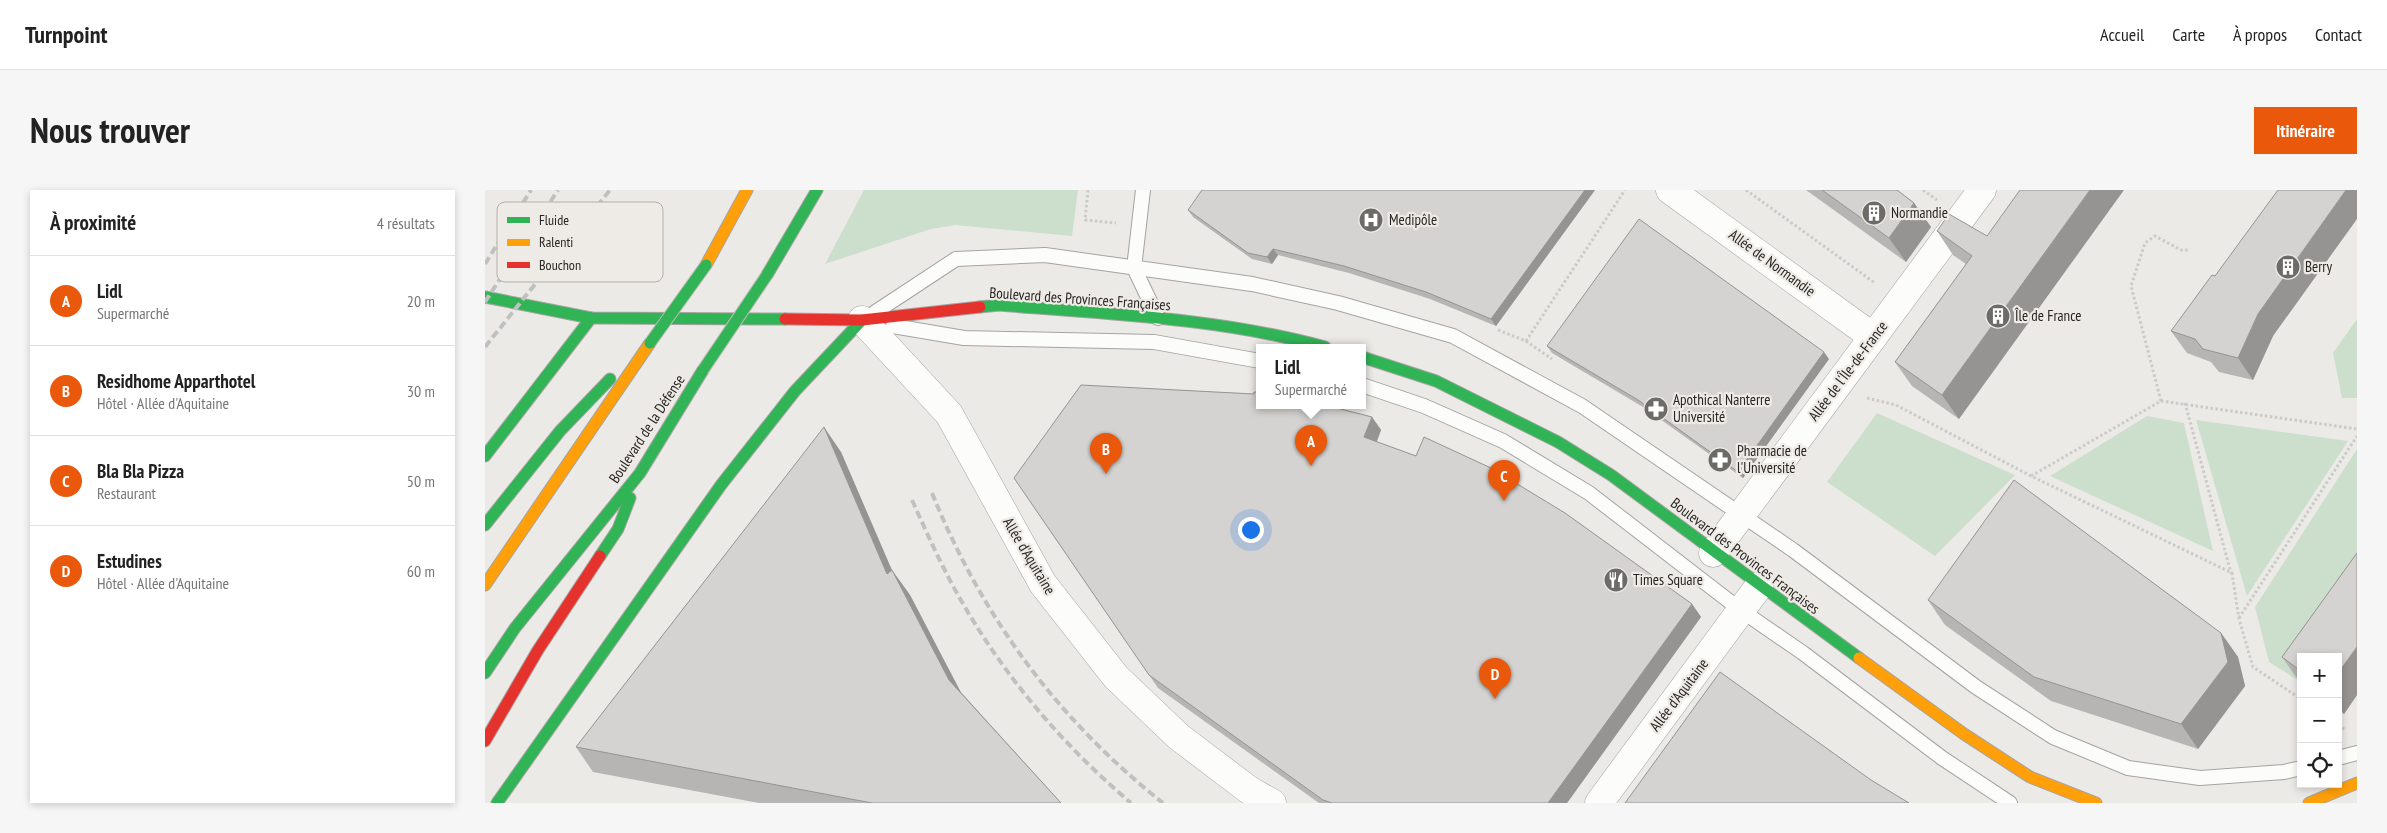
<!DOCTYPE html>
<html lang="fr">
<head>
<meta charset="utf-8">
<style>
	body { margin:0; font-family:"PT Sans Narrow",sans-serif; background:#f6f6f6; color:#222 }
	.controls { position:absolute; right:15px; bottom:15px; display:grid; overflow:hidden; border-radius:0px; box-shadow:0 2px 8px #0003 }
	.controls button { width:45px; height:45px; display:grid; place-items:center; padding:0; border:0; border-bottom:1px solid #e0e0e0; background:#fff; color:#222; font:25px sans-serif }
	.you { position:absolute; left:765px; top:339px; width:18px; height:18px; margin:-12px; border:4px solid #fff; border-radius:50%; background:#1a73e8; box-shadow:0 0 0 8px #1a73e833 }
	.badge { display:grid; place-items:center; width:32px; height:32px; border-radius:50%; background:#ea580c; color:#fff; font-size:16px; font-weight:700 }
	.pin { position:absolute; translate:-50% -41px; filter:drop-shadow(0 1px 2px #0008) }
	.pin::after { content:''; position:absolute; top:26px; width:18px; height:15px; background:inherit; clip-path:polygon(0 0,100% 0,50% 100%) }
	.popup { position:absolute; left:771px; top:154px; width:110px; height:65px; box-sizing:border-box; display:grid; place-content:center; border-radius:0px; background:#fff; filter:drop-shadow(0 1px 4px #0005); font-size:16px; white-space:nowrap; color:#767676 }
	.popup b { font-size:19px; color:#222 }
	.popup::after { content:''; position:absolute; left:50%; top:100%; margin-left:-10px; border:10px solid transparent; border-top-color:#fff }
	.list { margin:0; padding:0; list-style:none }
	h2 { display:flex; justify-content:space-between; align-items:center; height:65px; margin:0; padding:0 20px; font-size:21px }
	h2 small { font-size:16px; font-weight:400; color:#767676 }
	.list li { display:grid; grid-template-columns:32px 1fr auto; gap:15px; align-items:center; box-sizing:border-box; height:90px; padding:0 20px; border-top:1px solid #e0e0e0 }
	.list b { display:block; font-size:19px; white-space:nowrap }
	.list p { margin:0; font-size:16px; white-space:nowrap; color:#767676 }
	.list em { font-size:16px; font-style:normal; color:#767676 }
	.icon { flex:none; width:28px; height:28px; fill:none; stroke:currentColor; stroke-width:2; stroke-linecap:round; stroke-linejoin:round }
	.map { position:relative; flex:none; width:1872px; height:613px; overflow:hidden; border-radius:0px }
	header { display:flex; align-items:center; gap:30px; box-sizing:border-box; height:70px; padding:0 25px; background:#fff; border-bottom:1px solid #e0e0e0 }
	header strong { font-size:24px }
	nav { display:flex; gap:28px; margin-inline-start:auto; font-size:18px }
	.intro { display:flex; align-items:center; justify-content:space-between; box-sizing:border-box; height:120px; padding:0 30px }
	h1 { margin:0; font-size:35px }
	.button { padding:12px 22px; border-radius:0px; background:#ea580c; color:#fff; font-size:18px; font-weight:700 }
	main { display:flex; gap:30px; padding:0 30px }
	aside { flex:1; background:#fff; border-radius:0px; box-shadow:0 2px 8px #0003 }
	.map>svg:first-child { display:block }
</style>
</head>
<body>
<header>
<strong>Turnpoint</strong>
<nav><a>Accueil</a><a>Carte</a><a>À propos</a><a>Contact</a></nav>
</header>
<div class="intro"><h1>Nous trouver</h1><a class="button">Itinéraire</a></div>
<main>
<aside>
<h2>À proximité<small>4 résultats</small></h2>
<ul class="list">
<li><span class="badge">A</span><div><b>Lidl</b><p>Supermarché</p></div><em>20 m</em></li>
<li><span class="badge">B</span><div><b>Residhome Apparthotel</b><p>Hôtel · Allée d'Aquitaine</p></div><em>30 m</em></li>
<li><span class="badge">C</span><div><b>Bla Bla Pizza</b><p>Restaurant</p></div><em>50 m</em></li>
<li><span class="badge">D</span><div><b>Estudines</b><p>Hôtel · Allée d'Aquitaine</p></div><em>60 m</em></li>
</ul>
</aside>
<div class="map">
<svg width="1872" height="613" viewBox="0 0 1872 613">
	<rect width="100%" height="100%" fill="#eceae7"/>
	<!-- green -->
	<g fill="#ccdfcc">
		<polygon points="379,0 593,0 587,46 470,35 446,39 340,74"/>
		<polygon points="1872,129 1872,208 1857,208 1848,163"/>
		<polygon points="1392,223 1530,285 1450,366 1342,292"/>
		<polygon points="1662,226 1699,233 1728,361 1565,286"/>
		<polygon points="1711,230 1863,251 1762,406"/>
		<polygon points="1872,259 1872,411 1816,467 1816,488 1814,491 1784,472 1770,417"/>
	</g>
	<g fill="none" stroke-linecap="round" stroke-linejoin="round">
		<defs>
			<g id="lane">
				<polyline points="658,0 649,78 673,128"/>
				<polyline points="389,123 471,69 560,65 767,94 853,113 968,146 1097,216 1308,360 1491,497 1568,547 1643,578 1715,588 1799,582 1816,578"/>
				<polyline points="408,136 479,148 669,152 775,171"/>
				<polyline points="877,195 939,216 1018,251 1104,303 1257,421 1318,463 1457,568 1525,613"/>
				<polyline points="1853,568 1872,563"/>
			</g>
			<g id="street">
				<polyline points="1185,0 1388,147"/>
				<polyline points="377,130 464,224 558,394 631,487 694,547 764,600 787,613"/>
				<polyline points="1228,363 1497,0"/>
				<polyline points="1114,613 1274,396"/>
			</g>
			<g id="fast">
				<polyline points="282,85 332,0"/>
				<polyline points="0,107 106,128 300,129"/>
				<path d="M 495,117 L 514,115 C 623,124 734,128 840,157"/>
				<polyline points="877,167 951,191 1073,252 1126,285 1374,468"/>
				<polyline points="0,266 106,128"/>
				<polyline points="0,335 75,241 125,189"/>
				<polyline points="115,366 133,339 145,308"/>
				<polyline points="0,483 30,438 155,283 218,180"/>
				<polyline points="12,613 236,295 310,201 377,130"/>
			</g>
			<g id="slow">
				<polyline points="221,75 262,0"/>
				<polyline points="0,395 165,153"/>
				<polyline points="1374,468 1479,544 1545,587 1611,613"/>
				<polyline points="1824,613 1872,593"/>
			</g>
			<g id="jam">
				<polyline points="300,129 377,130 495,117"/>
				<polyline points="0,551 53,460 115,366"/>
			</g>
		</defs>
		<!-- lane casing -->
		<use href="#lane" stroke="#a5a4a2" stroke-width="16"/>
		<!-- street casing -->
		<use href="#street" stroke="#a5a4a2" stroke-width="29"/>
		<!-- fast casing -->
		<use href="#fast" stroke="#a5a4a2" stroke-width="13"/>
		<!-- slow casing -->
		<use href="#slow" stroke="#a5a4a2" stroke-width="13"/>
		<!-- jam casing -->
		<use href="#jam" stroke="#a5a4a2" stroke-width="13"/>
		<!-- path -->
		<g stroke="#cacac8" stroke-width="3" stroke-dasharray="2.5 2.5" stroke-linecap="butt">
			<polyline points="603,0 600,30 631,33"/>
			<polyline points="1261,0 1390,93"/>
			<polyline points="1438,0 1452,10"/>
			<polyline points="1013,140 1041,151 1140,0"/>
			<polyline points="1041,151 1067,169"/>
			<polyline points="1382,208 1411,215 1546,286 1747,383 1754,429 1768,477 1816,509"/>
			<polyline points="1676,211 1646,96 1660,53 1670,46 1696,60 1703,60"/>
			<polyline points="1700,213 1746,383"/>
			<polyline points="1546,286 1676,211 1872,239"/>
			<polyline points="1754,428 1872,246"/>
			<polyline points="1853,535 1861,540"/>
		</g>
		<!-- lane -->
		<use href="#lane" stroke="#fcfcfb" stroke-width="14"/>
		<!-- street -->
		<use href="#street" stroke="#fcfcfb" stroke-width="28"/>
		<!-- fast -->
		<use href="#fast" stroke="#30b455" stroke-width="11"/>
		<!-- slow -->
		<use href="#slow" stroke="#ff9f0a" stroke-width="11"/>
		<!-- jam -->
		<use href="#jam" stroke="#e5322d" stroke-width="11"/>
		<!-- rail -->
		<g stroke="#c0c0bf" stroke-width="4" stroke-dasharray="8 4" stroke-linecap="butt">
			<polyline points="0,74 46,0"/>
			<polyline points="0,112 73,0"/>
			<polyline points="0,157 125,0"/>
			<path d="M 447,303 C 497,427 573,530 678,613"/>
			<path d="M 427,310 C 440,339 453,368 468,396 C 513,479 574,552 646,613"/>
		</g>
		<defs>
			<g id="fast-bridge">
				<polyline points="165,153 221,75"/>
				<polyline points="218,180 282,85"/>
			</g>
		</defs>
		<!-- fast-bridge casing -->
		<use href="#fast-bridge" stroke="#c1bab8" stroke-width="13" stroke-linecap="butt"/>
		<!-- fast-bridge -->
		<use href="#fast-bridge" stroke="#30b455" stroke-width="11"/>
	</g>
	<!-- wall -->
	<g fill="#b7b5b4">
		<polygon points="1110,0 1011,136 945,109 864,83 793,65 787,74 767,69 708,27 703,20"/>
		<polygon points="1321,0 1412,0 1429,13 1446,37 1421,72"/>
		<polygon points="1452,41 1502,46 1474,229 1427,196 1410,172 1481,74 1468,65"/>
		<polygon points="1686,141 1788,146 1768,190 1734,182 1726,172 1702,163"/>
		<polygon points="1062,156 1344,169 1258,288 1158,217 1067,163"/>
		<polygon points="769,204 887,227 896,240 892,252 1207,414 1216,427 1082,613 834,613 673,498 529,288"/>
		<polygon points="356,262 407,381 425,405 475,501 576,613 274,613 108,582 91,557"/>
		<polygon points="1872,363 1872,505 1859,524 1853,520 1853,467 1816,467 1816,493 1814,491 1797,467"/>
		<polygon points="1443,410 1736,443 1753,467 1760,496 1713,559 1566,511 1460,435"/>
	</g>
	<!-- shaded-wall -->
	<g fill="#959492">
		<polygon points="1100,0 1110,0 1011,136 1006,129"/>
		<polygon points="1605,0 1639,0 1474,229 1457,205"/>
		<polygon points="1861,0 1872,0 1872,29 1788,146 1768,190 1753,168 1773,124"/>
		<polygon points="1429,13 1446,37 1421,72 1404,48"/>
		<polygon points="788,59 793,65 787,74 782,67"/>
		<polygon points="1339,162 1344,169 1258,288 1253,282"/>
		<polygon points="887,227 896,240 888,260 879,247"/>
		<polygon points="339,237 356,262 419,408 402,384"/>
		<polygon points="407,380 425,405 482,514 464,490"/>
		<polygon points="1207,414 1216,427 1082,613 1063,613"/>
		<polygon points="1736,443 1753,467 1760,496 1713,559 1696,534"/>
		<polygon points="1872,457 1872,505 1859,524 1853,516 1853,483"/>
	</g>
	<!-- building -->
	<g fill="#d5d3d1" stroke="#959492">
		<polygon points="717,0 1100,0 1006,129 941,102 859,76 788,59 782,67 763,63 703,20"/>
		<polygon points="1337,0 1412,0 1429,13 1404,48"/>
		<polygon points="1535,0 1605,0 1457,205 1410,172 1487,66 1452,41 1464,24 1502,46"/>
		<polygon points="1793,0 1861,0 1773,124 1753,168 1718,159 1710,149 1686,141 1727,85 1730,86"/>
		<polygon points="1154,29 1339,162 1253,282 1153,210 1062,156"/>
		<polygon points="596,195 769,204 769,202 775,202 775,215 840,215 887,227 879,247 931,266 939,247 1006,278 1080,323 1207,414 1063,613 847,613 838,610 664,485 529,288"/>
		<polygon points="339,237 402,384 407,380 464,490 576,613 387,613 91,557"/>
		<polygon points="1529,290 1736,443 1743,472 1696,534 1549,487 1443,410"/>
		<polygon points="1872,363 1872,457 1853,483 1853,467 1816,467 1816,481 1797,467"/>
		<polygon points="1235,482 1386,590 1424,613 1140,613"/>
	</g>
	<!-- icons -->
	<defs>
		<symbol id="building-disc" viewBox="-11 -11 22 22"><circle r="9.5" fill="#6d6b68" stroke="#eeeae5"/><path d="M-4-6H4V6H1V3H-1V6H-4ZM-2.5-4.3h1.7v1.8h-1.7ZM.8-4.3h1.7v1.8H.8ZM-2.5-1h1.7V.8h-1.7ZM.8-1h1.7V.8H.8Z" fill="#fff"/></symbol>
		<symbol id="hospital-disc" viewBox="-11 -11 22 22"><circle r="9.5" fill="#6d6b68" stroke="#eeeae5"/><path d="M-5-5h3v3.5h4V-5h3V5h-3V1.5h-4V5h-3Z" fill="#fff"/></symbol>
		<symbol id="pharmacy-disc" viewBox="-11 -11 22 22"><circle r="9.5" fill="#6d6b68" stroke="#eeeae5"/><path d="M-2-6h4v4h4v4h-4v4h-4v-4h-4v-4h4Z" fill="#fff"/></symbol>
		<symbol id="restaurant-disc" viewBox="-11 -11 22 22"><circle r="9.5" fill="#6d6b68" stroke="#eeeae5"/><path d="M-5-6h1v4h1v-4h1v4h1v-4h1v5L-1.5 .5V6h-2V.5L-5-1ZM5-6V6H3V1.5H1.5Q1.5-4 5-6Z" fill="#fff"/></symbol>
	</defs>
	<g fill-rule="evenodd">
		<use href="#building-disc" x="1375" y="9" width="28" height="28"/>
		<use href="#hospital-disc" x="872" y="16" width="28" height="28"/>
		<use href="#building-disc" x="1789" y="63" width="28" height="28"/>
		<use href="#building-disc" x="1499" y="112" width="28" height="28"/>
		<use href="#pharmacy-disc" x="1157" y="205" width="28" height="28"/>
		<use href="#pharmacy-disc" x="1221" y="256" width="28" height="28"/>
		<use href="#restaurant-disc" x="1117" y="376" width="28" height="28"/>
	</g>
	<g text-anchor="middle" stroke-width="4.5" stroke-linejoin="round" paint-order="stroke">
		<!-- poi labels -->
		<g font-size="15" fill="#282624" stroke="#eeeae5" text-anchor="start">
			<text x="1406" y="28">Normandie</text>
			<text x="904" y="35">Medipôle</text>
			<text x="1820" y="82">Berry</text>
			<text x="1530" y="131">Île de France</text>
			<text x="1188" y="215">Apothical Nanterre<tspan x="1188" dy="17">Université</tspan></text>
			<text x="1252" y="266">Pharmacie de<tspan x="1252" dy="17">l'Université</tspan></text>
			<text x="1148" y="395">Times Square</text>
		</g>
		<!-- street labels -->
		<g font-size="15" fill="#282624" stroke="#eeeae5">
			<text transform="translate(1287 73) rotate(36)" y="5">Allée de Normandie</text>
			<text transform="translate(595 109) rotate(4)" y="5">Boulevard des Provinces Françaises</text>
			<text transform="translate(1363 181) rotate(-53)" y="5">Allée de l'Île-de-France</text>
			<text transform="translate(162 239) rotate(-57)" y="5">Boulevard de la Défense</text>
			<text transform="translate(544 366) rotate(59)" y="5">Allée d'Aquitaine</text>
			<text transform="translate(1260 366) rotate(37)" y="5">Boulevard des Provinces Françaises</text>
			<text transform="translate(1194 505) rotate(-53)" y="5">Allée d'Aquitaine</text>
		</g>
	</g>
	<!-- legend -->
	<rect x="12" y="12" width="166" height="80" rx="8" fill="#eeeae5" stroke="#b3afab" stroke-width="1"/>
	<rect x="22" y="27" width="23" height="6" fill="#30b455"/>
	<rect x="22" y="49" width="23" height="7" fill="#ff9f0a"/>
	<rect x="22" y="72" width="23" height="6" fill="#e5322d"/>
	<g font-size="14" fill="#282624">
		<text x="54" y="35">Fluide</text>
		<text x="54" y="57">Ralenti</text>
		<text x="54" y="80">Bouchon</text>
	</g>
</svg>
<div class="controls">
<button>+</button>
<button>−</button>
<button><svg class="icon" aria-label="locate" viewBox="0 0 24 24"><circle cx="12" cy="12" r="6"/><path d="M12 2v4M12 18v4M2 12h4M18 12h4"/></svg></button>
</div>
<div class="you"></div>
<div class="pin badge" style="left:826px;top:276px">A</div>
<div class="popup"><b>Lidl</b>Supermarché</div>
<div class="pin badge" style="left:621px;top:284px">B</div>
<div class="pin badge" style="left:1019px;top:311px">C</div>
<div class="pin badge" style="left:1010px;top:509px">D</div>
</div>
</main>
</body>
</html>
